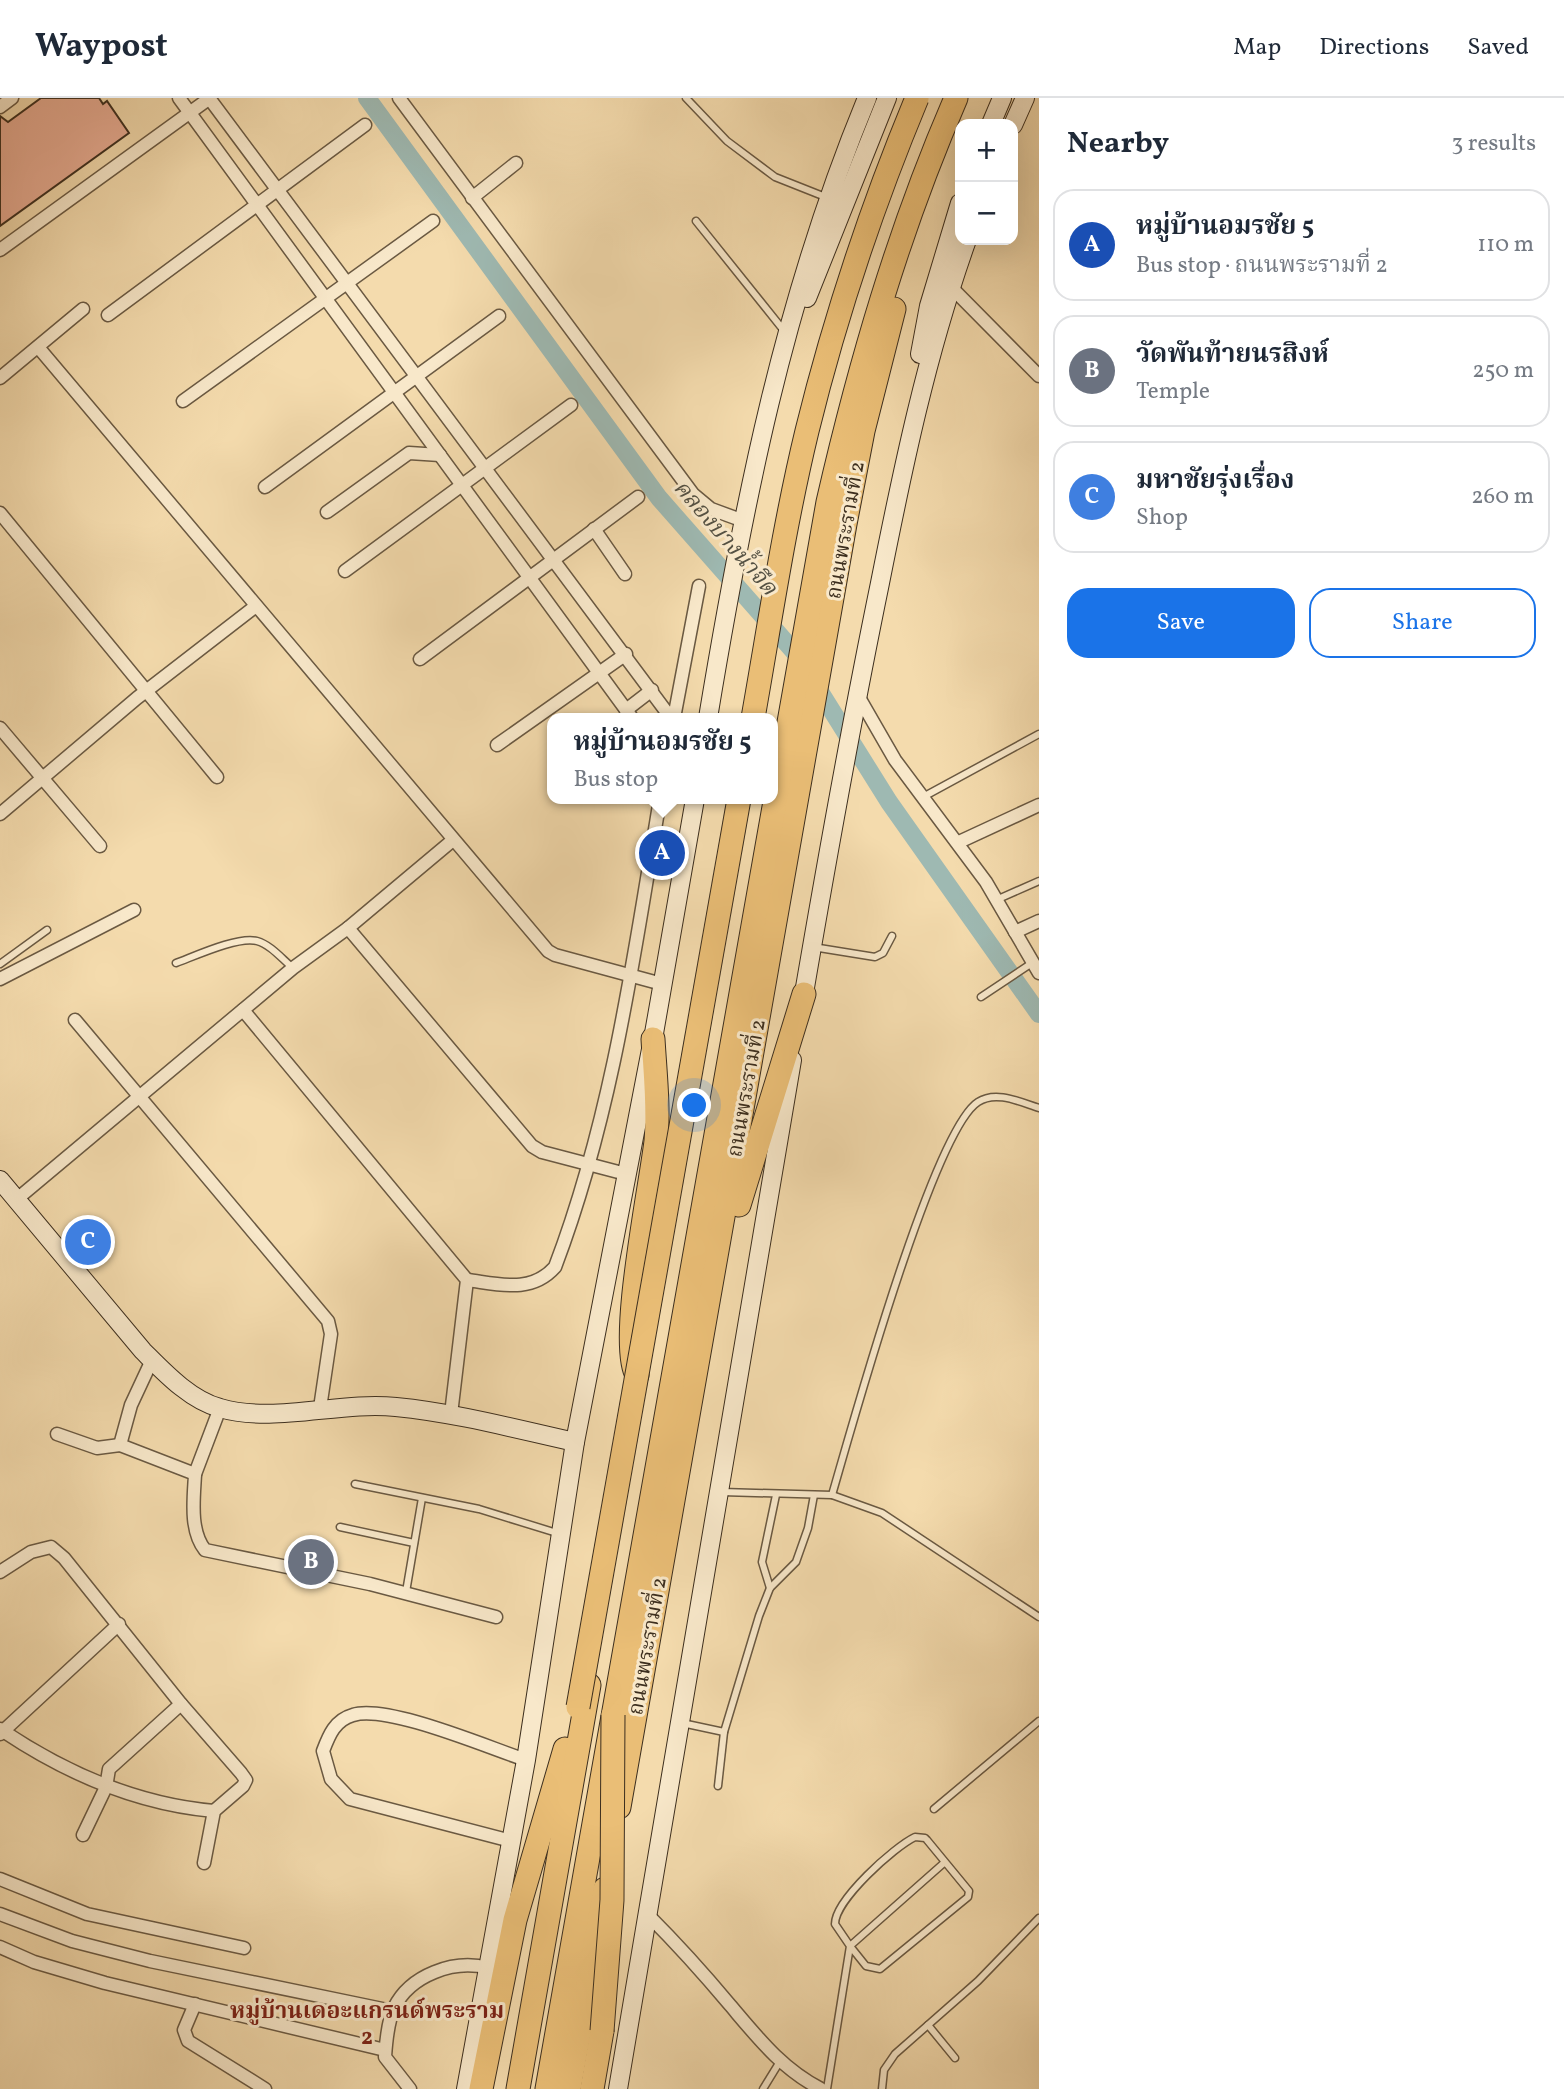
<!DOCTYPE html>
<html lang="en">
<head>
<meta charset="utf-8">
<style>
	body { margin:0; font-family:Vollkorn,"Noto Serif Thai",serif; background:#f6f6f7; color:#1f2937 }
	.controls { position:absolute; right:21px; top:21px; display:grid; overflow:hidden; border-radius:14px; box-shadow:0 7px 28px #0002 }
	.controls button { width:63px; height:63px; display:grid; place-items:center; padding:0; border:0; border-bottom:2px solid #e0e1e3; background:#fff; color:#1f2937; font:35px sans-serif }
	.you { position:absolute; left:695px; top:1008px; width:24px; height:24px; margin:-18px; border:5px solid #fff; border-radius:50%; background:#1a73e8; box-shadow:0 0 0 10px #1a73e833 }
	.badge { display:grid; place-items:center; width:46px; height:46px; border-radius:50%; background:#1a73e8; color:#fff; font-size:23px; font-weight:700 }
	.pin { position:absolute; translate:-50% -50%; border:4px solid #fff; box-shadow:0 2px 7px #0006 }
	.popup { position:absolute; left:547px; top:615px; width:231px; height:91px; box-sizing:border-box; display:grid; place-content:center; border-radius:14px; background:#fff; filter:drop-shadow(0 2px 5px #0005); font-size:23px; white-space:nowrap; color:#747a83 }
	.popup b { font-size:26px; color:#1f2937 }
	.popup::after { content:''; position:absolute; left:50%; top:100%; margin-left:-14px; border:14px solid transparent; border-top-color:#fff }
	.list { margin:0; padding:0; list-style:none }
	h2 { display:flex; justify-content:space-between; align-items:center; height:91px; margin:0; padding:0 28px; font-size:30px }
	h2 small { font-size:23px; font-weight:400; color:#747a83 }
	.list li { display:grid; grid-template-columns:46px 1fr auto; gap:21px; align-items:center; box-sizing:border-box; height:112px; margin:0 14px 14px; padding:0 14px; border:2px solid #e0e1e3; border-radius:21px }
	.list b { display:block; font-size:26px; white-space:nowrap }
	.list p { margin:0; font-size:23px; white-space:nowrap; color:#747a83 }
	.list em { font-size:23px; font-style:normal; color:#747a83 }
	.actions { display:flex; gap:14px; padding:21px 28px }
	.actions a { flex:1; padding:16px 0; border:2px solid #1a73e8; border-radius:21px; text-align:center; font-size:24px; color:#1a73e8 }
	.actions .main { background:#1a73e8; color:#fff }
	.map { position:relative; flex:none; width:1039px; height:1991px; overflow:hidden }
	header { display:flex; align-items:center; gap:42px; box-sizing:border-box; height:98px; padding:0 35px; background:#fff; border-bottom:2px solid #e0e1e3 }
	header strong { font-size:33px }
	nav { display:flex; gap:38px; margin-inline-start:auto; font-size:24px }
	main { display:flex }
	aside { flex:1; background:#fff }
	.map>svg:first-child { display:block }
</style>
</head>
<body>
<header>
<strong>Waypost</strong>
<nav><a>Map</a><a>Directions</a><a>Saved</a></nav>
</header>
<main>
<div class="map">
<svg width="1039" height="1991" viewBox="0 0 1039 1991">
	<rect width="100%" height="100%" fill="#f4dbad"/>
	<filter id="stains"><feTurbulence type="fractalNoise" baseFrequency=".00286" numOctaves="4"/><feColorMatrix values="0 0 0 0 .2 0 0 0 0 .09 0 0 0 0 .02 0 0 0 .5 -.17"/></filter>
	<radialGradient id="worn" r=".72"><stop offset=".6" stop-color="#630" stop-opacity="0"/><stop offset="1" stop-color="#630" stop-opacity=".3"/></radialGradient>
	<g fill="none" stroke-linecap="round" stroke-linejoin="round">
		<!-- canal -->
		<polyline stroke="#9eb9b2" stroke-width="18" points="367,0 659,400 797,557 889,704 1039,916"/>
	</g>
	<!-- building -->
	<polygon fill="#e8ac93" stroke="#3c2e1e" stroke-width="2" points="41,0 99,0 103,6 107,3 129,35 0,128 0,18 8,24"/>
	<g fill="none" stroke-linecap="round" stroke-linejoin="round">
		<defs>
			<g id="lane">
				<polyline points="686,0 727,43 775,79 828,100"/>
				<polyline points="696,123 785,234"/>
				<polyline points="923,699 1039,636"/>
				<polyline points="996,802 1039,783"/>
				<polyline points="813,849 875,859 883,855 892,838"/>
				<path d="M 176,865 C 195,858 238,838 257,843 C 271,847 282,861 293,870"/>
				<polyline points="0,866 47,832"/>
				<polyline points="981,899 1032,865"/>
				<polyline points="355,1386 479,1411 560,1436"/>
				<polyline points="722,1394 832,1397 882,1415 1039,1519"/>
				<path d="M 832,1397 C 851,1332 933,1033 978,1004 C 996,992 1020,1004 1039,1010"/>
				<polyline points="340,1429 414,1445"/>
				<polyline points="770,1490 762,1464 776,1397"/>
				<polyline points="406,1494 422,1400"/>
				<polyline points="682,1625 724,1634 759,1518 770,1490 796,1464 808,1430 814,1397"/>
				<polyline points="718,1688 724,1634"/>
				<polyline points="934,1711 1039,1623"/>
				<polyline points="928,1927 955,1960"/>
				<polyline points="763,1991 779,1965"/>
				<path d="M 827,1991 L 850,1848 L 835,1826 C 835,1802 894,1749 915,1739 L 925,1740 L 927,1742 L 969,1793 L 968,1799 L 880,1871 L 866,1868 L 850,1848 L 945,1764"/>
				<polyline points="882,1991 884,1972 895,1956 978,1883 1039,1820"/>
			</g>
			<g id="street">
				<polyline points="179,0 632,620"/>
				<polyline points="209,0 671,620"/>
				<polyline points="399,0 693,396 711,411 741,422"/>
				<polyline points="0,9 12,0"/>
				<polyline points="472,100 516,65"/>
				<polyline points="0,152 210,0"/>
				<polyline points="950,188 1039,278"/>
				<polyline points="108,217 365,27"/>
				<polyline points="38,249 548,853 555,857 662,886"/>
				<polyline points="0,280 83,211"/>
				<polyline points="183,303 433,123"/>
				<polyline points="265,389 499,218"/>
				<polyline points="327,414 409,355 440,357"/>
				<polyline points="0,415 217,679"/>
				<polyline points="594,431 625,476"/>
				<polyline points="345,473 571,307"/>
				<polyline points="420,561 638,399"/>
				<polyline points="857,596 895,662 986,784 1039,875"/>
				<polyline points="626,612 652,592"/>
				<polyline points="674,620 699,488"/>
				<polyline points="0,630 100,748"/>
				<polyline points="497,647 626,556"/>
				<polyline points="0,716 137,600 256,508"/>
				<polyline points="959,744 1039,707"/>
				<polyline points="348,830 532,1048 542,1054 626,1076"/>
				<polyline points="1015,834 1039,823"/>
				<polyline points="0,881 134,812"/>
				<polyline points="243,912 467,1182 451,1316"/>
				<polyline points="75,922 328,1223 331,1236 320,1310"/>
				<polyline points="17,1101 293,870 348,830 453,742"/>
				<path d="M 467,1182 C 499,1186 531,1196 555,1169 C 612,1019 634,858 660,701"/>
				<path d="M 152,1262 L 131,1307 L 120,1347 L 195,1376 C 194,1399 189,1432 205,1452 L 370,1486 L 496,1519"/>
				<polyline points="57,1336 97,1350 120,1347"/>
				<polyline points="195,1376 220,1310"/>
				<polyline points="0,1474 31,1454 51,1449 64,1460 181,1606 241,1675 246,1682 243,1688 214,1713 204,1765"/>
				<path d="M 0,1631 C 65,1675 135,1706 214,1713"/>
				<polyline points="0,1636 119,1526"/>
				<polyline points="83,1737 106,1689 109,1671 181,1606"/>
				<path d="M 511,1743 L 350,1701 L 331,1681 L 323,1653 C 329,1637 335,1622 353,1617 C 387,1606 489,1650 526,1662"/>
				<polyline points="0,1781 87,1816 244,1850"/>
				<polyline points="0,1816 72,1843 150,1863 392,1913"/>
				<path d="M 649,1818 C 677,1846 704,1876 730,1907 C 758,1940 782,1971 821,1991"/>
				<polyline points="0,1849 34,1864 105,1885 385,1952"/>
				<polyline points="195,1906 184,1932 188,1943 265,1991"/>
				<path d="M 410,1991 L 385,1959 C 386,1944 388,1923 394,1910 C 410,1877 454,1861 488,1870"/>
			</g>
			<g id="secondary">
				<polyline points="991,26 1002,0"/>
				<polyline points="1013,27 1025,0"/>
				<polyline points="807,200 887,0"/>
				<polyline points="920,256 929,208 960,105"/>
				<path d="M 708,620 C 743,408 784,200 867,0"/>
				<path d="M 802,907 C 826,766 851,626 880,485 C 903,369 927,254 967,142"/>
				<path d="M 0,1082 L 143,1253 C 164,1274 190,1302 220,1310 C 274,1326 340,1303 396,1309 C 457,1315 516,1331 575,1344"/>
				<polyline points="466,1991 526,1662 575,1344 653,941 695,701"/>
				<polyline points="618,1991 792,962"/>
			</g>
			<g id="highway">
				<polyline points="739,1107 804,896"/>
				<path d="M 637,1277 C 618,1247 651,1087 656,1043 C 659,1010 655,975 653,941"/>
				<polyline points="619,1709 845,426 863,333 894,211"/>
				<polyline points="481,1991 515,1822 565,1651"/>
				<polyline points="518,1991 589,1587"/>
				<path d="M 547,1991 L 828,404 C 860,265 899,131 956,0"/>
				<polyline points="569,1991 605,1791"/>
				<polyline points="592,1991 602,1933"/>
			</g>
		</defs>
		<!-- lane casing -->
		<use href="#lane" stroke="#6a5942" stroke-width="9"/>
		<!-- street casing -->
		<use href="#street" stroke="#6a5942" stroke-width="15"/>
		<!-- secondary casing -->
		<use href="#secondary" stroke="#3c2e1e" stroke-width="20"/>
		<!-- highway casing -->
		<use href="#highway" stroke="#3c2e1e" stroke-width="25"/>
		<!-- lane -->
		<use href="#lane" stroke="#f8e8ca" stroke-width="6"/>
		<!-- street -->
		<use href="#street" stroke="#f8e8ca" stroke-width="12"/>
		<!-- secondary -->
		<use href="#secondary" stroke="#f8e8ca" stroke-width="18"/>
		<!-- highway -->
		<use href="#highway" stroke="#eabe76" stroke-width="23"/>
		<defs>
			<g id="highway-bridge">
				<path d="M 753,620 C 770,524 784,428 807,333 C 835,219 872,108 917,0"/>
				<polyline points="578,1609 739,701"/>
				<polyline points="602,1933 612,1802 613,1617"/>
			</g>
		</defs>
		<!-- highway-bridge casing -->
		<use href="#highway-bridge" stroke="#3c2e1e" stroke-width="25" stroke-linecap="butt"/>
		<!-- highway-bridge -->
		<use href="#highway-bridge" stroke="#eabe76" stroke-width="23"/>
	</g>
	<g text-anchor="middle" stroke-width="6" stroke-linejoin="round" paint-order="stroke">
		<!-- street labels -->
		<g font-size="21" fill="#3c2e1e" stroke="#f8e8ca">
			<text transform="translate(845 432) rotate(-80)" y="7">ถนนพระรามที่ 2</text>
			<text transform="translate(746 990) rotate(-80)" y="7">ถนนพระรามที่ 2</text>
			<text transform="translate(647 1548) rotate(-80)" y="7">ถนนพระรามที่ 2</text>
		</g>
		<!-- water labels -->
		<g font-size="23" font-style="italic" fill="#545143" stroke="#f8e8ca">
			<text transform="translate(726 439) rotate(49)" y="8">คลองบางน้ำจืด</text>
		</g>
		<!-- neighbourhood labels -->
		<g font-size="23" font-weight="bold" fill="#7a1f14" stroke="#f8e8ca">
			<text x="367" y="1920">หมู่บ้านเดอะแกรนด์พระราม<tspan x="367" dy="26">2</tspan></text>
		</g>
	</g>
	<rect width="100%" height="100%" filter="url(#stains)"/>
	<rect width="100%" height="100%" fill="url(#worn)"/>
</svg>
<div class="controls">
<button>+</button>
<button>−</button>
</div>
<div class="you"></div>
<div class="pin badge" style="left:662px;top:755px;background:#1a4fb4">A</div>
<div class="popup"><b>หมู่บ้านอมรชัย 5</b>Bus stop</div>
<div class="pin badge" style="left:311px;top:1464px;background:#6b7280">B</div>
<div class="pin badge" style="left:88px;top:1144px;background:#3f7fe0">C</div>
</div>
<aside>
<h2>Nearby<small>3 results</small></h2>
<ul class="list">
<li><span class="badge" style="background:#1a4fb4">A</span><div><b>หมู่บ้านอมรชัย 5</b><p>Bus stop · ถนนพระรามที่ 2</p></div><em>110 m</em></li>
<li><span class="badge" style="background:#6b7280">B</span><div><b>วัดพันท้ายนรสิงห์</b><p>Temple</p></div><em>250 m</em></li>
<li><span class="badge" style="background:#3f7fe0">C</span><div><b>มหาชัยรุ่งเรื่อง</b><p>Shop</p></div><em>260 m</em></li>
</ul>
<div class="actions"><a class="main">Save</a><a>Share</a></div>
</aside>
</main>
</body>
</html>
